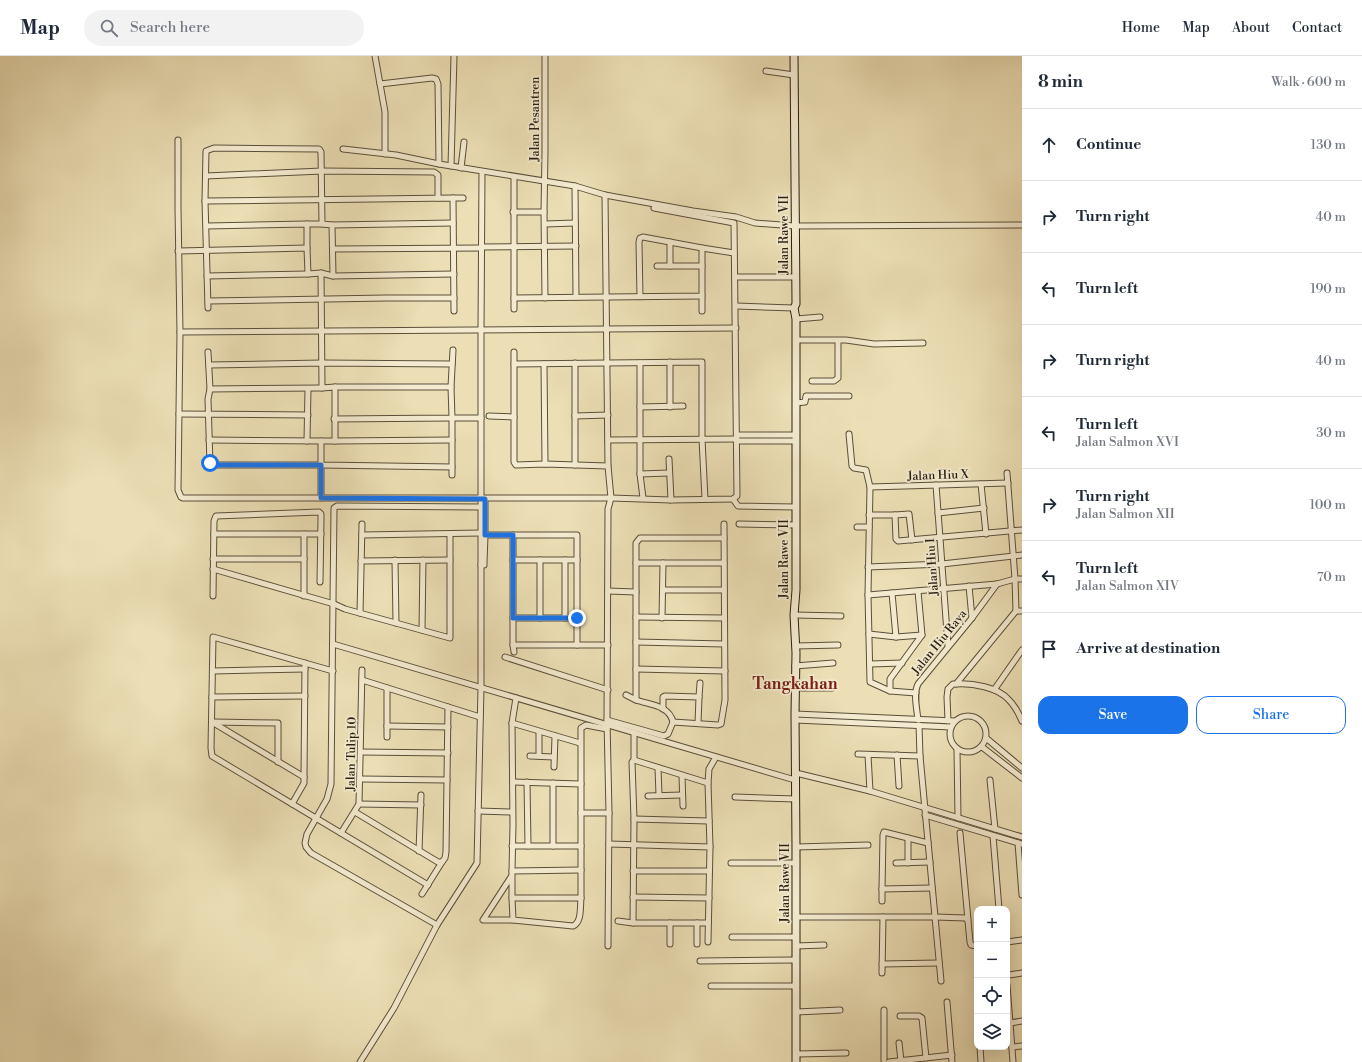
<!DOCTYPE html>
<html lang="en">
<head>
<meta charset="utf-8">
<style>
	body { margin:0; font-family:"Libre Bodoni",serif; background:#f2f2f3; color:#1f2937 }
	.controls { position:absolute; right:12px; bottom:12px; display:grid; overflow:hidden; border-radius:8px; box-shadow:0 4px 16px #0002 }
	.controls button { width:36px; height:36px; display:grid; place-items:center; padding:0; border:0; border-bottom:1px solid #e0e1e3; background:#fff; color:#1f2937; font:20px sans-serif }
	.stop { position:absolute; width:12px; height:12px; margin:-9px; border:3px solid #1a73e8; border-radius:50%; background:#fff }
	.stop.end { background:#1a73e8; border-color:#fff; box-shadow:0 1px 4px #0008 }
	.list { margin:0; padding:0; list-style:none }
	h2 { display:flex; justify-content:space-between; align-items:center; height:52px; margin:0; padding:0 16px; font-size:17px }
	h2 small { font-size:13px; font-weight:400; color:#747a83 }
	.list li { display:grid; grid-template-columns:26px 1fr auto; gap:12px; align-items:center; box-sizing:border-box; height:72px; padding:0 16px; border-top:1px solid #e0e1e3 }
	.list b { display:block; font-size:15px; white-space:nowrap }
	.list p { margin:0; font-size:13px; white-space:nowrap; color:#747a83 }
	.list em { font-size:13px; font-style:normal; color:#747a83 }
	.actions { display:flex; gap:8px; padding:12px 16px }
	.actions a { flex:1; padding:9px 0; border:1px solid #1a73e8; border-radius:12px; text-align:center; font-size:14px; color:#1a73e8 }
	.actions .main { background:#1a73e8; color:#fff }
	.icon { flex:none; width:22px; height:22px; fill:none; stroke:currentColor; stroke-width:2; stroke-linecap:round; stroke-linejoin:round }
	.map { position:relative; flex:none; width:1022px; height:1006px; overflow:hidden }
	header { display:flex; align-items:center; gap:24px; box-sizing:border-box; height:56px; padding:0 20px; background:#fff; border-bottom:1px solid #e0e1e3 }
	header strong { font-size:19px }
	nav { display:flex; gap:22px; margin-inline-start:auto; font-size:14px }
	.search { width:280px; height:36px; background:#f2f2f3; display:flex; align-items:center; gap:10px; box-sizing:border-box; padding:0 14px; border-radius:22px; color:#747a83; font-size:15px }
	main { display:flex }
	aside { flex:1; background:#fff }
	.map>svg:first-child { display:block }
</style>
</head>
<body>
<header>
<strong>Map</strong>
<div class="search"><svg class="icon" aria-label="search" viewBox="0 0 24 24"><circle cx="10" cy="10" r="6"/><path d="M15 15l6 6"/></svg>Search here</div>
<nav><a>Home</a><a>Map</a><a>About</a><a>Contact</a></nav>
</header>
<main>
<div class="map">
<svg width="1022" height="1006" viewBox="0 0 1022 1006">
	<rect width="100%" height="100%" fill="#ecdfb5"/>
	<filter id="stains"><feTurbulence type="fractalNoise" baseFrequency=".005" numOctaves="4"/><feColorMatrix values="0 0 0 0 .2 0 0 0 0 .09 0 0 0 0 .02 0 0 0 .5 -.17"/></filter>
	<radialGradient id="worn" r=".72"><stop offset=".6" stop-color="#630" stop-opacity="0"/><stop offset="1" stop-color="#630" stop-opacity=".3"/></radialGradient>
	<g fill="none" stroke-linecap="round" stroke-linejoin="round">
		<defs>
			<g id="street">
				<polyline points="375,0 385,56 385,98"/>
				<polyline points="766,15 794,19"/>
				<polyline points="380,28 432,22 436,23 438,28 439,108"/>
				<polyline points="178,84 178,152 180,276 178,434 181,441 183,442 611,442 671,444 733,443 737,440 734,167 654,152"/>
				<polyline points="343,93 396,99 439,108 575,130 605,139 693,155 736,161 755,167 795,170 1022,169"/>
				<polyline points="451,110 454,0"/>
				<polyline points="461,112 464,86"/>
				<polyline points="206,120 322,115 434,116 438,119 438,142"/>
				<polyline points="514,121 514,242 702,240 702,192 643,181 640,182 639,186 640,241"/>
				<polyline points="575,130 576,241"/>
				<polyline points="605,139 608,410 611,442 608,453 607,664 609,757 608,890"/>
				<polyline points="453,142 463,142"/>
				<polyline points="205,145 453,142 454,255"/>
				<polyline points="513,156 544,156"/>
				<polyline points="307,168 322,168"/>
				<polyline points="545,168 575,167"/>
				<polyline points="332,169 453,167"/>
				<polyline points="207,170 307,168 307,192"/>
				<polyline points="670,186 670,210"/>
				<polyline points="482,191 576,190"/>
				<polyline points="702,192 734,197"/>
				<polyline points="333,193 481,192"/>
				<polyline points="178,195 307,192 308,218 321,217"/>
				<polyline points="657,210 702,210"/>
				<polyline points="207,220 308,218"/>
				<polyline points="333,220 454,218"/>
				<polyline points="735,221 795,221"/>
				<polyline points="702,240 702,255"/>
				<polyline points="514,242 514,253"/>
				<polyline points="545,242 544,156 545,96 545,0"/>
				<polyline points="208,245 386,242 454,242"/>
				<polyline points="736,250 794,252"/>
				<polyline points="208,252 205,145 206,95 214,92 319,93 321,96 322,168 332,169 333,220 321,217 322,332 335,331 335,385 452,384"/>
				<polyline points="796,263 820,261"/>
				<polyline points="180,276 736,272"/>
				<polyline points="796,284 846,284 874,288 923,287"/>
				<polyline points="208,296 210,333"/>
				<polyline points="514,296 514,361"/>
				<polyline points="575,307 575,409"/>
				<polyline points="514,308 702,306 702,383 705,443"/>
				<polyline points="544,308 545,408"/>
				<polyline points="640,308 640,418 643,442"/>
				<polyline points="209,309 322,307 452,308"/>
				<polyline points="812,325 834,325 838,322 838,285"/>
				<polyline points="335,331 451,331"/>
				<polyline points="796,347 805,346 806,340 849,340"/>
				<polyline points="640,351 683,350"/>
				<polyline points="670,351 670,306"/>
				<polyline points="179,358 308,359"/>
				<polyline points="489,360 514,361 514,406 516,409 545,408 608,410"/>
				<polyline points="575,360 608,359"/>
				<polyline points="334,363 452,362 451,331 453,294"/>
				<polyline points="849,378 852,410 854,412 866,414 870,431 868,539 870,626 890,635 916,637"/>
				<polyline points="737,379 796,379"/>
				<polyline points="209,384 321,385 321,409 452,411"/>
				<polyline points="608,384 737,383"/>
				<polyline points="307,385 308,333"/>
				<polyline points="321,385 335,385"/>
				<polyline points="737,385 796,385"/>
				<polyline points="669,403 671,444"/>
				<polyline points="1007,417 1015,523 1016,555 1022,555"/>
				<polyline points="640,418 669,417"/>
				<polyline points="452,419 452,362 481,362"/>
				<polyline points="981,428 986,478"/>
				<polyline points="936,429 948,590"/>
				<polyline points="870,431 1008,427"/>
				<polyline points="321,442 321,409 210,409 208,343 210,333 322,332"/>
				<polyline points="485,443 485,479"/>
				<polyline points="733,443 738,450 796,451"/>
				<polyline points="938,457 984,452"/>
				<polyline points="869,459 895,459 896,483 898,485 1022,474"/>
				<polyline points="895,459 909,458 912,484"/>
				<polyline points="739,468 796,469"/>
				<polyline points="857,471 869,471"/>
				<polyline points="214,478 321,478"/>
				<polyline points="304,478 304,540"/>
				<polyline points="362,479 481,477"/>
				<polyline points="513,479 513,589 608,589"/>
				<polyline points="213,503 304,503"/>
				<polyline points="395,504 396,567"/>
				<polyline points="513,504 577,504"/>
				<polyline points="361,505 450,504"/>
				<polyline points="636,507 724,507"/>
				<polyline points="481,509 484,509 484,507 485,479 577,479 577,589"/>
				<polyline points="868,511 942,508 1022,499"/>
				<polyline points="213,513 334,548 345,553 450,582 450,478"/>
				<polyline points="969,530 972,562"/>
				<polyline points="663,534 724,534"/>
				<polyline points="608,535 636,536"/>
				<polyline points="868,539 997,528 1015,523 1022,523"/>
				<polyline points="213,540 214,465 216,460 319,456 321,458 321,462 320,526"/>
				<polyline points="360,557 362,468"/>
				<polyline points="794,559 841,560"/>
				<polyline points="636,561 724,562"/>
				<polyline points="513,562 577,562"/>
				<polyline points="540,562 540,504"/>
				<polyline points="565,562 565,504"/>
				<polyline points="662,562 663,507"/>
				<polyline points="422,574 423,504"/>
				<polyline points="869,578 896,581 892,537"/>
				<polyline points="896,581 922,579"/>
				<polyline points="636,586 724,588"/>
				<polyline points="333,588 795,724"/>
				<polyline points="513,589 514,596"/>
				<polyline points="796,590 838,589"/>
				<polyline points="505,601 608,634"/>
				<polyline points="870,608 902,607"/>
				<polyline points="795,610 833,607"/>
				<polyline points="636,613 725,615"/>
				<polyline points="213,615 305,613"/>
				<polyline points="333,615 213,581 211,692 212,700 428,829"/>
				<polyline points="362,624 480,661"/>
				<path d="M 956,628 C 972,627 998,631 1009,644 C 1015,650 1019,658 1022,665"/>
				<polyline points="795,632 832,632"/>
				<polyline points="994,634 1022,594"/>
				<polyline points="890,635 890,623 922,579 918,535"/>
				<polyline points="626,639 636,644"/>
				<polyline points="212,641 305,640"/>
				<polyline points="699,641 700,627"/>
				<polyline points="663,653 663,641 665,640 699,641 698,667"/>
				<polyline points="795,658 955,665"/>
				<circle cx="968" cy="678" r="18"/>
				<polyline points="607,664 664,680 668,678 673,666 718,669 721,668 725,644 724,468"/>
				<polyline points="795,664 951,671"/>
				<path d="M 918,664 C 917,653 913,638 918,628 L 972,562 L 997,528"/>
				<polyline points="948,665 947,641 948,633 953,628 956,628 1016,555"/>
				<polyline points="212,666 304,721"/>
				<polyline points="213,666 278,667 278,706"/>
				<path d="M 673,666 C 669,649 650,649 636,644 L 636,487 L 640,482 L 724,482"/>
				<polyline points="512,667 580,687"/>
				<polyline points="919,669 920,700 941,925"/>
				<polyline points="387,670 448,671"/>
				<polyline points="539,676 539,700"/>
				<polyline points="634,677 634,704"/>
				<polyline points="387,681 387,632"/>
				<polyline points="986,682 1022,712"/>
				<polyline points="982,691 1022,722"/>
				<polyline points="957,693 958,762"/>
				<polyline points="361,696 448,697"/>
				<polyline points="858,698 920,700"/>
				<polyline points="868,699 870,735"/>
				<polyline points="897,699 899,730"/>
				<polyline points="530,700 554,701"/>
				<polyline points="554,711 555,680"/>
				<polyline points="658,712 659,739"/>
				<polyline points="796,717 870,735 1022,781"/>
				<polyline points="682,720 683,750"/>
				<polyline points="361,723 447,724"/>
				<polyline points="990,724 995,773"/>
				<polyline points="513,726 581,728"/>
				<polyline points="527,726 528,790"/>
				<polyline points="708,727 709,713 716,701"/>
				<polyline points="648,740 682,739"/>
				<polyline points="735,741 796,743"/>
				<polyline points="292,748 304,727 304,721 305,607"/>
				<polyline points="359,748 421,749"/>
				<polyline points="478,755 512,756"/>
				<polyline points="355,756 438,806 442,806 445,802 446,796 448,651"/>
				<polyline points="581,757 609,757"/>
				<polyline points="925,759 1022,788"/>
				<polyline points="634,763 709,765"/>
				<polyline points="341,777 359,748 362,614"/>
				<polyline points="960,777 968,864"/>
				<polyline points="993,780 999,853"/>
				<polyline points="908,782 908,807"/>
				<polyline points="928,787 884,776 883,779 882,833 932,832"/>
				<polyline points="1018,787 1022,839"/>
				<polyline points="609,788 710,791"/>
				<polyline points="512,790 581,790"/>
				<polyline points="553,790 553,727"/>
				<polyline points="796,791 868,789"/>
				<polyline points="419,795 421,739"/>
				<polyline points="731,807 796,807"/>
				<polyline points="896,807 930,806"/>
				<polyline points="512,815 513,768 512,667 516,642"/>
				<polyline points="633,815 709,815"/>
				<polyline points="511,821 483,864 513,864"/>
				<polyline points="422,838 442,806"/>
				<polyline points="633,841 709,842"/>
				<path d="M 512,842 L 513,864 L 573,870 C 582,866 580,851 581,842 L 581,672 L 586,669 L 607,673"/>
				<polyline points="581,842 512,842 512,815 581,814"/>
				<polyline points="882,845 882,833"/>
				<polyline points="796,861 935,861 966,862 968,865 970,886 971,889 977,890"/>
				<polyline points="618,865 633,867 708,867"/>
				<polyline points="633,867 634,763 632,706 634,704 708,727 710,791 708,886"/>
				<polyline points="697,867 697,888"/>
				<polyline points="437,869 311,797 306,791 305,787 307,778 327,743 331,728 334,452 337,450 481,451"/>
				<polyline points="732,881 796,881"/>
				<polyline points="1007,886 1022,884"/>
				<polyline points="670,888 670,867"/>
				<polyline points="796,890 824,889"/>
				<polyline points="700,905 796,904"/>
				<polyline points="882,908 939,907"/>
				<polyline points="882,917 883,861"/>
				<polyline points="1007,917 1009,919 1022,917"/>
				<polyline points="1007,929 1013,1006"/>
				<polyline points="711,930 796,930"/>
				<polyline points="947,946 952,1006"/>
				<polyline points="884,954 884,1006"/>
				<polyline points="796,956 840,954"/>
				<polyline points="900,960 919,960 922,962 926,1002"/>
				<polyline points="1010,967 1022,965"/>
				<polyline points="899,987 901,1005"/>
				<polyline points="980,991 981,1006"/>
				<polyline points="1012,991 1022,990"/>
				<polyline points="796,998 846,997"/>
				<polyline points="360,1006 394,952 437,869 477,807 481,632 481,274 482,116"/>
				<polyline points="889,1006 952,999"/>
			</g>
			<polyline id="secondary" points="794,0 796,248 794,252 796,263 796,534 794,559 796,597 795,658 796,791 796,1006"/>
		</defs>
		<!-- street casing -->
		<use href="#street" stroke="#5a4f3a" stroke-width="7"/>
		<!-- secondary casing -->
		<use href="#secondary" stroke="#291f11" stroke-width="9"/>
		<!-- street -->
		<use href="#street" stroke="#f3eacf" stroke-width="5"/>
		<!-- secondary -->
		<use href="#secondary" stroke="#f3eacf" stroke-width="7"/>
	</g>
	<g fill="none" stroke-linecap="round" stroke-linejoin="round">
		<!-- route -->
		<polyline stroke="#1a73e8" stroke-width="5" points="210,407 212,409 321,409 321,442 485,443 485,479 513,479 513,562 577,562"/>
	</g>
	<g text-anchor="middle" stroke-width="3.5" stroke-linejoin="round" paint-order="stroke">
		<!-- street labels -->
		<g font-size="12" fill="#291f11" stroke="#f3eacf">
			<text transform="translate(535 63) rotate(-90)" y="4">Jalan Pesantren</text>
			<text transform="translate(784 179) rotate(-90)" y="4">Jalan Rawe VII</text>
			<text transform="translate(938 419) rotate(-2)" y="4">Jalan Hiu X</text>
			<text transform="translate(784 503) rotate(-90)" y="4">Jalan Rawe VII</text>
			<text transform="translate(932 511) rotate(-94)" y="4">Jalan Hiu I</text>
			<text transform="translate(939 586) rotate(-51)" y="4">Jalan Hiu Raya</text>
			<text transform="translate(351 698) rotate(-89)" y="4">Jalan Tulip 10</text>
			<text transform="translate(785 827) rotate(-90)" y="4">Jalan Rawe VII</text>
		</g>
		<!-- district labels -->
		<g font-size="16" font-weight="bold" fill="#7a1f14" stroke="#f3eacf">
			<text x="795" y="633">Tangkahan</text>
		</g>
	</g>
	<rect width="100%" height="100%" filter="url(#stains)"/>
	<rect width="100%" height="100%" fill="url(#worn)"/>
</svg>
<div class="controls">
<button>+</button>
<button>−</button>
<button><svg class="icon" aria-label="locate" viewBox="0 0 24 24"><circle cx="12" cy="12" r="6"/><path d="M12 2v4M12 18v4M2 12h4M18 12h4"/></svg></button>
<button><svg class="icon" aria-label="layers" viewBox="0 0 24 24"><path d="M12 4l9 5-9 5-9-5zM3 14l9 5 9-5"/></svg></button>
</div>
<div class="stop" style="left:210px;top:407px"></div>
<div class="stop end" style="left:577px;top:562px"></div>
</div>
<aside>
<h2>8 min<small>Walk · 600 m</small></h2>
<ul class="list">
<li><svg class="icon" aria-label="ahead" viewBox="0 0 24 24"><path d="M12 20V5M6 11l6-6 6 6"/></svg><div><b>Continue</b></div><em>130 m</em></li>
<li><svg class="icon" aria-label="right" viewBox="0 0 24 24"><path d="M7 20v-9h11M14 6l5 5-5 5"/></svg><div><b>Turn right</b></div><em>40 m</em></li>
<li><svg class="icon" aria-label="left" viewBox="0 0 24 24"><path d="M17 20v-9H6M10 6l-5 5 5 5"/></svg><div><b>Turn left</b></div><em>190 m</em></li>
<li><svg class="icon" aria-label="right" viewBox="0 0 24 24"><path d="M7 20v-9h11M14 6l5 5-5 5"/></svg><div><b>Turn right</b></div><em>40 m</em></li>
<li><svg class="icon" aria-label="left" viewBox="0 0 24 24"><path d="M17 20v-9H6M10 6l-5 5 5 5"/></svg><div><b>Turn left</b><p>Jalan Salmon XVI</p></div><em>30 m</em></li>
<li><svg class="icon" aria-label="right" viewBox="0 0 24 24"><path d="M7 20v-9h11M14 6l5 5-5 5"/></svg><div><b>Turn right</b><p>Jalan Salmon XII</p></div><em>100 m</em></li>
<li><svg class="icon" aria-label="left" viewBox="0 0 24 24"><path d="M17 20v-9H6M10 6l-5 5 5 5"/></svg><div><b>Turn left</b><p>Jalan Salmon XIV</p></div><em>70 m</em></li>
<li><svg class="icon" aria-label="arrive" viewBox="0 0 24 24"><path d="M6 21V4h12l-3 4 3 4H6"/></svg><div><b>Arrive at destination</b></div></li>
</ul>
<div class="actions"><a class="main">Save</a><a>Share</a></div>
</aside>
</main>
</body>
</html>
